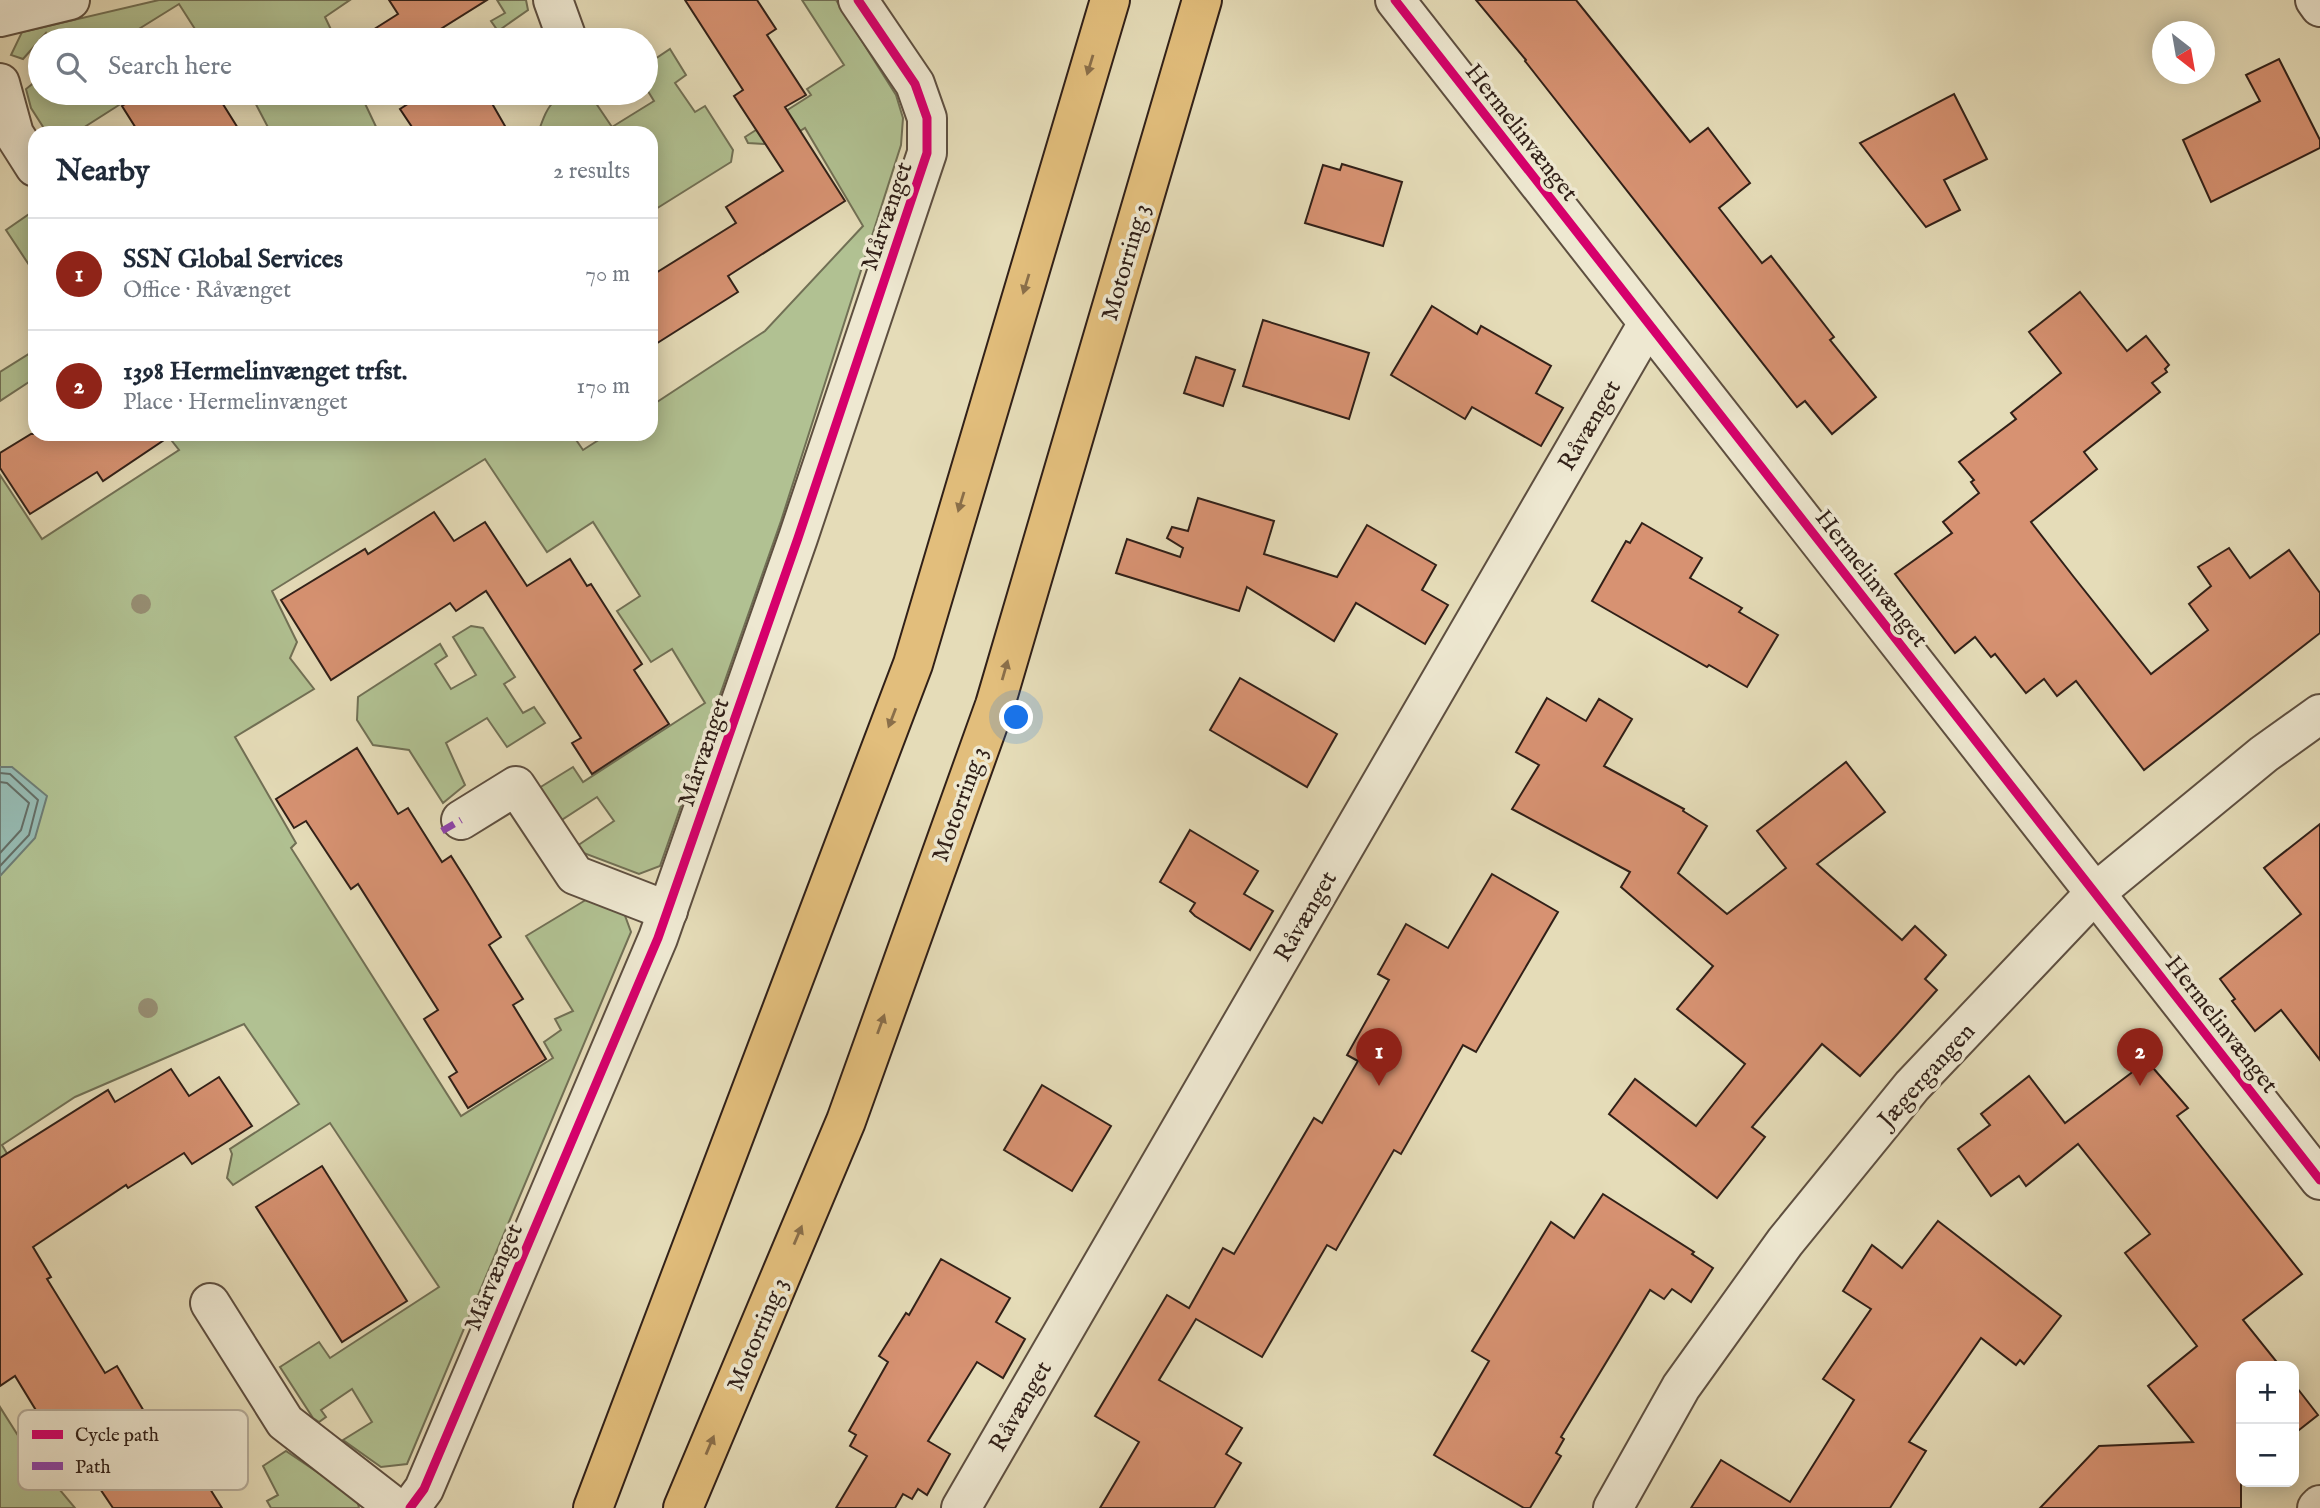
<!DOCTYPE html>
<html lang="en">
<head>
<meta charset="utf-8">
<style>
	body { margin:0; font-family:"IM FELL English",serif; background:#f6f6f7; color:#1f2937 }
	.controls { position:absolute; right:21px; bottom:21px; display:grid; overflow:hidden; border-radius:14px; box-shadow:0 4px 18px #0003 }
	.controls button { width:63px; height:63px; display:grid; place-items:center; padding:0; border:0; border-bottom:2px solid #e0e1e3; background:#fff; color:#1f2937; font:35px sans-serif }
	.compass { position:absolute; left:2152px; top:21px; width:63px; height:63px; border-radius:50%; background:#fff; box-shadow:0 4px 18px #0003; rotate:149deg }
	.you { position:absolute; left:1017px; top:718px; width:24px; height:24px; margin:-18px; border:5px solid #fff; border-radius:50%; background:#1a73e8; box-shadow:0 0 0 10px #1a73e833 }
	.badge { display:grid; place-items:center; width:46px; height:46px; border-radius:50%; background:#8f2418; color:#fff; font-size:23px; font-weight:700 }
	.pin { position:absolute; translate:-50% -58px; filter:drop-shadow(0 2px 4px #0008) }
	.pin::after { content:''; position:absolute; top:37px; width:24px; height:21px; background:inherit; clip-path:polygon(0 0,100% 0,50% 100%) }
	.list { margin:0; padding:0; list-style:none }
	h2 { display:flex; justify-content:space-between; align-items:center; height:91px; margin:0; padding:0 28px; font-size:30px }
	h2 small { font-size:23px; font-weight:400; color:#747a83 }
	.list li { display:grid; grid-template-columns:46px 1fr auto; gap:21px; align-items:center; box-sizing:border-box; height:112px; padding:0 28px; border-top:2px solid #e0e1e3 }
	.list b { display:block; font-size:26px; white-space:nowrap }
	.list p { margin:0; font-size:23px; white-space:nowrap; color:#747a83 }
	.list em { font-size:23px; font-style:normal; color:#747a83 }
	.icon { flex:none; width:38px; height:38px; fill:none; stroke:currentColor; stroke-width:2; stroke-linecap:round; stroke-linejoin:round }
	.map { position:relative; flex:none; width:2320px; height:1508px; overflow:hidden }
	.search { position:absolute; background:#fff; box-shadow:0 4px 18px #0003; left:28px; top:28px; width:630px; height:77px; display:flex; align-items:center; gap:18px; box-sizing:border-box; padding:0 24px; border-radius:38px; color:#747a83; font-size:26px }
	.panel { position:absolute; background:#fff; box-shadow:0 4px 18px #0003; left:28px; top:126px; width:630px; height:315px; border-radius:21px }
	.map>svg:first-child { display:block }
</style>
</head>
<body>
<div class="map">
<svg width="2320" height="1508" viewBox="0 0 2320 1508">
	<rect width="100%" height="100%" fill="#e5dcb8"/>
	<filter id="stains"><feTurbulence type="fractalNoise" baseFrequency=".00286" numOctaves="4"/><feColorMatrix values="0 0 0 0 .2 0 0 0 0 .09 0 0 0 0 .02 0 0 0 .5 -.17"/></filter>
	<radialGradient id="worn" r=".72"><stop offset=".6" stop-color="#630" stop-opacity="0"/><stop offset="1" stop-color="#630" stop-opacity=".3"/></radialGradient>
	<!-- green -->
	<g fill="#b1c192" stroke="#717055" stroke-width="2">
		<polygon points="159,0 350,0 325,17 336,40 202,40 179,4 121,40 50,40 46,33 23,59 11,55 22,32"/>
		<polygon points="497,0 526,0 528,10 498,31 491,21 505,13"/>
		<polygon points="802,0 836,0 896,95 903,118 901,145 781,521 660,866 639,874 581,852 577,846 614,821 597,797 560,821 539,788 573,767 583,782 705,703 672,649 651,662 617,611 640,596 593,522 547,552 485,459 272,591 297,642 290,658 314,689 235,737 296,843 291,848 461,1116 553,1058 544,1042 561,1030 555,1019 573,1011 526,936 589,898 624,913 631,932 407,1464 381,1467 343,1440 372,1422 352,1389 321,1410 326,1417 319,1422 313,1418 280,1367 319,1342 330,1358 439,1287 330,1123 233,1185 227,1178 232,1154 230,1149 299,1104 244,1024 75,1097 2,1145 31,1194 0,1214 0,475 42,539 179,450 172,441 183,434 572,434 583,450 608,434 651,434 651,406 765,331 863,226 805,128 789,138 785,132 764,144 748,143 745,137 811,95 807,89 844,65"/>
		<path d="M 670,49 L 686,75 L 675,83 L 695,112 L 705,106 L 733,150 L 731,162 L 651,212 L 651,133 L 538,133 C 549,102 553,93 589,93 L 612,127 L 654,101 L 646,88 L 646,65 Z"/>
		<polygon points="36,81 40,93 112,93 119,105 75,133 47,133 31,108 26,89"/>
		<polygon points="250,93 360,93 379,133 271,133"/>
		<polygon points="35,210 35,274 6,230"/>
		<polygon points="32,352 35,357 35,378 0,401 0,372"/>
		<polygon points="471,626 483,628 515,677 504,684 523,713 534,707 545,723 507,747 487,718 446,743 465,785 443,803 409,750 373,745 357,720 358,697 440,644 447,656 435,664 451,689 476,675 453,637"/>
		<polygon points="0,1407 29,1453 75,1508 0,1508"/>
		<polygon points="286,1451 357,1499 359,1508 271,1508 267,1501 278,1495 263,1466"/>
	</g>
	<!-- water -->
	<polygon fill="#96bbb3" stroke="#6e7d75" stroke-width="2" points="0,767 12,767 47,796 35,838 0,876"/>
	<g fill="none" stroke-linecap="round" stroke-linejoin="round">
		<!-- shore -->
		<g stroke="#646e66" stroke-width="2">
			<polyline points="0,773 10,774 38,800 29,835 0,866"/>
			<polyline points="0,782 7,783 29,803 21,830 0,853"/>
		</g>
	</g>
	<!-- building -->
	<g fill="#d79272" stroke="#312018" stroke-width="2">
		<polygon points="389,0 487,0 423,40 357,40 398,14"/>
		<polygon points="685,0 757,0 776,29 767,35 806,95 785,107 845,201 728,276 738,292 651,347 651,276 736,223 726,207 783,171 734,96 743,90"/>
		<polygon points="1476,0 1576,0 1690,142 1708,128 1750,183 1719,208 1762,263 1771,256 1834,337 1830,340 1876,397 1832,434 1805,401 1797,407 1525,61 1526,60"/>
		<polygon points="2279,59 2320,140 2320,148 2211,202 2183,140 2260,101 2246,75"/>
		<polygon points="143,93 216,93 241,133 139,133 122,106"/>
		<polygon points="425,93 486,93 509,133 416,133 400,109"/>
		<polygon points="1954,94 1987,159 1944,180 1960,210 1926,227 1860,143"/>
		<polygon points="1342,164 1402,182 1383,246 1305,223 1323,165 1340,170"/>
		<polygon points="2080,292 2127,351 2146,336 2169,365 2165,369 2167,372 2152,383 2160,392 2084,452 2097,469 2031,522 2073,576 2151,674 2208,630 2189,604 2211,586 2198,567 2229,548 2250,578 2289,550 2320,593 2320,633 2144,770 2076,681 2057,696 2044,679 2026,693 1995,654 1991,657 1975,637 1955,653 1895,574 1952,533 1943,522 1979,493 1971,482 1974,480 1959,462 2016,419 2011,413 2061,373 2029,332"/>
		<polygon points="1432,306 1477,334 1481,326 1551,366 1536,393 1563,408 1541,446 1472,407 1465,419 1391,375"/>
		<polygon points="1263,320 1369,353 1349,419 1243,386"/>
		<polygon points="1196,357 1235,370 1223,406 1184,393"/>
		<polygon points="31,434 173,434 103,481 97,472 30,514 0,468 0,453"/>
		<polygon points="1198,498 1274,521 1264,554 1337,577 1367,525 1436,565 1422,590 1448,605 1425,644 1356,603 1334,641 1247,587 1239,611 1116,573 1127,539 1180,557 1183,548 1167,538 1172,527 1188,531"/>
		<polygon points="434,512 454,541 485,522 527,586 570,559 587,586 591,584 642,664 634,670 669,724 592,774 572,743 581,738 486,591 456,611 450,603 331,680 281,600 365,549 368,554"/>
		<polygon points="1642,523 1702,558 1690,578 1742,608 1739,612 1778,635 1747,687 1709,665 1707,667 1592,601 1626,541 1630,543"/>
		<polygon points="1240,678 1337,734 1307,787 1210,730"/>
		<polygon points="1547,698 1586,721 1599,699 1632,719 1604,766 1684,809 1683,811 1707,826 1678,873 1727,914 1786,868 1757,831 1846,762 1885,812 1817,864 1902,940 1915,926 1946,955 1925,979 1937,990 1860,1076 1822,1044 1752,1127 1765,1137 1717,1198 1609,1114 1635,1079 1696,1126 1745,1064 1677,1009 1713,966 1621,887 1630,872 1512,809 1539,765 1516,752"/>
		<polygon points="357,748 398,814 408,808 442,862 451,856 470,886 501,937 489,945 523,999 513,1005 546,1059 468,1108 449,1077 457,1072 424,1019 438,1010 358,884 351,889 306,821 294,828 276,799"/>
		<polygon points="2320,824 2320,1060 2281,1010 2255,1031 2232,1001 2235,999 2220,979 2301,914 2264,868"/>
		<polygon points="1190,830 1258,871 1244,894 1273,911 1250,950 1195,916 1190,911 1195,903 1160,882"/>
		<polygon points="1492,874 1558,912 1476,1052 1463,1045 1401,1154 1394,1150 1336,1250 1327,1245 1262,1357 1196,1319 1159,1380 1242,1428 1226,1454 1241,1463 1214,1508 1100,1508 1139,1442 1095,1416 1167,1295 1189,1308 1223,1248 1234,1254 1314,1118 1322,1123 1358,1061 1347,1055 1389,980 1378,974 1406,924 1448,948"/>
		<polygon points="2147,1061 2188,1108 2177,1116 2302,1274 2243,1320 2280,1366 2241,1366 2241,1508 2040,1508 2099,1446 2193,1442 2148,1386 2197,1346 2125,1253 2150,1234 2078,1144 2026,1186 2019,1176 1991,1196 1958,1149 1990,1125 1981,1114 2029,1076 2065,1123"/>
		<polygon points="171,1069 189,1096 219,1077 252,1126 192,1164 184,1153 128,1188 126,1185 33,1247 51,1277 47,1279 105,1373 117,1366 157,1433 170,1425 222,1508 113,1508 65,1437 56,1443 15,1376 0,1386 0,1158 108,1090 115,1102"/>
		<polygon points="1042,1085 1111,1126 1072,1191 1004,1150"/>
		<polygon points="322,1166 407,1301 342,1342 256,1207"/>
		<polygon points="1603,1194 1694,1252 1692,1254 1713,1268 1691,1302 1672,1289 1664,1299 1650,1290 1561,1437 1564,1439 1556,1453 1561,1456 1530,1508 1524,1508 1434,1455 1489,1361 1472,1351 1551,1222 1574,1238"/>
		<polygon points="1938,1221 2061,1316 2024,1364 2020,1360 2016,1365 1981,1338 1909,1442 1926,1451 1890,1508 1691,1508 1721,1460 1790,1502 1854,1400 1823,1379 1871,1309 1843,1291 1872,1245 1902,1268"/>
		<polygon points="941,1259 1010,1298 996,1322 1025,1339 1003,1378 977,1362 928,1441 950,1454 927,1495 918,1489 912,1499 903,1494 895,1508 836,1508 867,1456 850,1446 856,1435 849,1431 888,1362 879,1356 906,1313 909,1315"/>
		<polygon points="2294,1384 2318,1415 2294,1434"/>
	</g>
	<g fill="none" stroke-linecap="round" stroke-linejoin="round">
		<defs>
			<g id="street">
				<polyline points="553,0 566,36"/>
				<polyline points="1395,0 2320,1180"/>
				<polyline points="2315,0 2320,7"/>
				<polyline points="0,17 70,0"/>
				<polyline points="0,83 14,134 35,167"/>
				<polyline points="461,820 516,786 575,875 668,911"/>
				<polyline points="210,1303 285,1422 396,1508"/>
				<polyline points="410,1508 424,1489 658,938 798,538 927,153 927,118 915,84 858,0"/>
				<polyline points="961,1508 1648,323"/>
				<polyline points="1613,1508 1681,1387 1785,1242 1912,1086 2095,893 2264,754 2320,714"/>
				<polyline points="2317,1508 2320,1505"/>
			</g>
			<g id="highway">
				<polyline points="593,1508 913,664 1110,0"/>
				<polyline points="683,1508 846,1121 995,705 1202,0"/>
			</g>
		</defs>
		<!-- street casing -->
		<use href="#street" stroke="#5e4f40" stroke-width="42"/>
		<!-- highway casing -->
		<use href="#highway" stroke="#312018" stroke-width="42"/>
		<!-- street -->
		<use href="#street" stroke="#eee8d1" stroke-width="38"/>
		<!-- highway -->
		<use href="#highway" stroke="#e2be7c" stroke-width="38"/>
		<!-- quiet -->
		<polyline stroke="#8e44ad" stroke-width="7" stroke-dasharray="14 7" stroke-linecap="butt" points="442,831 461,820"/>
		<defs>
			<g id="cycleway">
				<polyline points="1395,0 2320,1180"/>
				<polyline points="410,1508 424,1489 658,938 798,538 927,153 927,118 915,84 858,0"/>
			</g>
		</defs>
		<!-- cycleway casing -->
		<use href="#cycleway" stroke="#eee8d1" stroke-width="13"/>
		<!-- cycleway -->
		<use href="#cycleway" stroke="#d6006c" stroke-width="9"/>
	</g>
	<!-- trees -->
	<g fill="#978f74">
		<circle cx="141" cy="604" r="10"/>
		<circle cx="148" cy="1008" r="10"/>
	</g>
	<!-- one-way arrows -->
	<defs><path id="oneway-solid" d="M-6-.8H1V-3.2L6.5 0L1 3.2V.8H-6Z" transform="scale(1.75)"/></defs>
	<g fill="#8a6f4a">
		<use href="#oneway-solid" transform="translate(1090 65) rotate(107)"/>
		<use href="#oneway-solid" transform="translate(1026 284) rotate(107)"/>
		<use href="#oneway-solid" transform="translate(961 502) rotate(107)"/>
		<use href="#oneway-solid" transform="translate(1005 670) rotate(-74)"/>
		<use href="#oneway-solid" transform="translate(892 718) rotate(111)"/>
		<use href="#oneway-solid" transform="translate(881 1024) rotate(-70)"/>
		<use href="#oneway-solid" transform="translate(798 1235) rotate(-67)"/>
		<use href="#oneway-solid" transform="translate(710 1445) rotate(-67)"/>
	</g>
	<g text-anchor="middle" stroke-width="7" stroke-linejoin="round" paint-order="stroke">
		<!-- street labels -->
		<g font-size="24" fill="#312018" stroke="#eee8d1">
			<text transform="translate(1522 132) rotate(52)" y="8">Hermelinvænget</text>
			<text transform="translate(886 216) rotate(-71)" y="8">Mårvænget</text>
			<text transform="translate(1125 262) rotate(-74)" y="8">Motorring 3</text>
			<text transform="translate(1589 425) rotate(-60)" y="8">Råvænget</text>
			<text transform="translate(1872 578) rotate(52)" y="8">Hermelinvænget</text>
			<text transform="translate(703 752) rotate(-71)" y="8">Mårvænget</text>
			<text transform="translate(959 804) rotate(-70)" y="8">Motorring 3</text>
			<text transform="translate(1305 916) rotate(-60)" y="8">Råvænget</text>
			<text transform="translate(2222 1024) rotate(52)" y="8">Hermelinvænget</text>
			<text transform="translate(1926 1075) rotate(-48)" y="8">Jægergangen</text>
			<text transform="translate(493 1277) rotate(-67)" y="8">Mårvænget</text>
			<text transform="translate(757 1334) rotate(-67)" y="8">Motorring 3</text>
			<text transform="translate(1020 1406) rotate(-60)" y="8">Råvænget</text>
		</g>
	</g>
	<!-- legend -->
	<rect x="18" y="1410" width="230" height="80" rx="10" fill="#eee8d1" stroke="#b5ac9a" stroke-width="2"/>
	<rect x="32" y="1430" width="31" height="9" fill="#d6006c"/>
	<rect x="32" y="1462" width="31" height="8" fill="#8e44ad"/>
	<g font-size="19" fill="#312018">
		<text x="75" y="1441">Cycle path</text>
		<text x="75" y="1473">Path</text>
	</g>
	<rect width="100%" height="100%" filter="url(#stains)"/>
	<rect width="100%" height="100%" fill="url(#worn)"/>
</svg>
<div class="controls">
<button>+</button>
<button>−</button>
</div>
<svg class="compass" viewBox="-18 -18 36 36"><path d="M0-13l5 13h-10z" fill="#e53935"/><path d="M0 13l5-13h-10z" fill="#747a83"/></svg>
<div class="you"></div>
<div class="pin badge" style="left:1379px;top:1086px">1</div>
<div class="pin badge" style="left:2140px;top:1086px">2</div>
<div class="search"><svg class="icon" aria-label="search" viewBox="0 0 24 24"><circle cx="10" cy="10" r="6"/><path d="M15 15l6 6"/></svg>Search here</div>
<section class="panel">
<h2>Nearby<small>2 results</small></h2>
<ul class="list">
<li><span class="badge">1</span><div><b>SSN Global Services</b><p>Office · Råvænget</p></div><em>70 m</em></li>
<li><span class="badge">2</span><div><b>1398 Hermelinvænget trfst.</b><p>Place · Hermelinvænget</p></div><em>170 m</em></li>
</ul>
</section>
</div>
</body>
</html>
